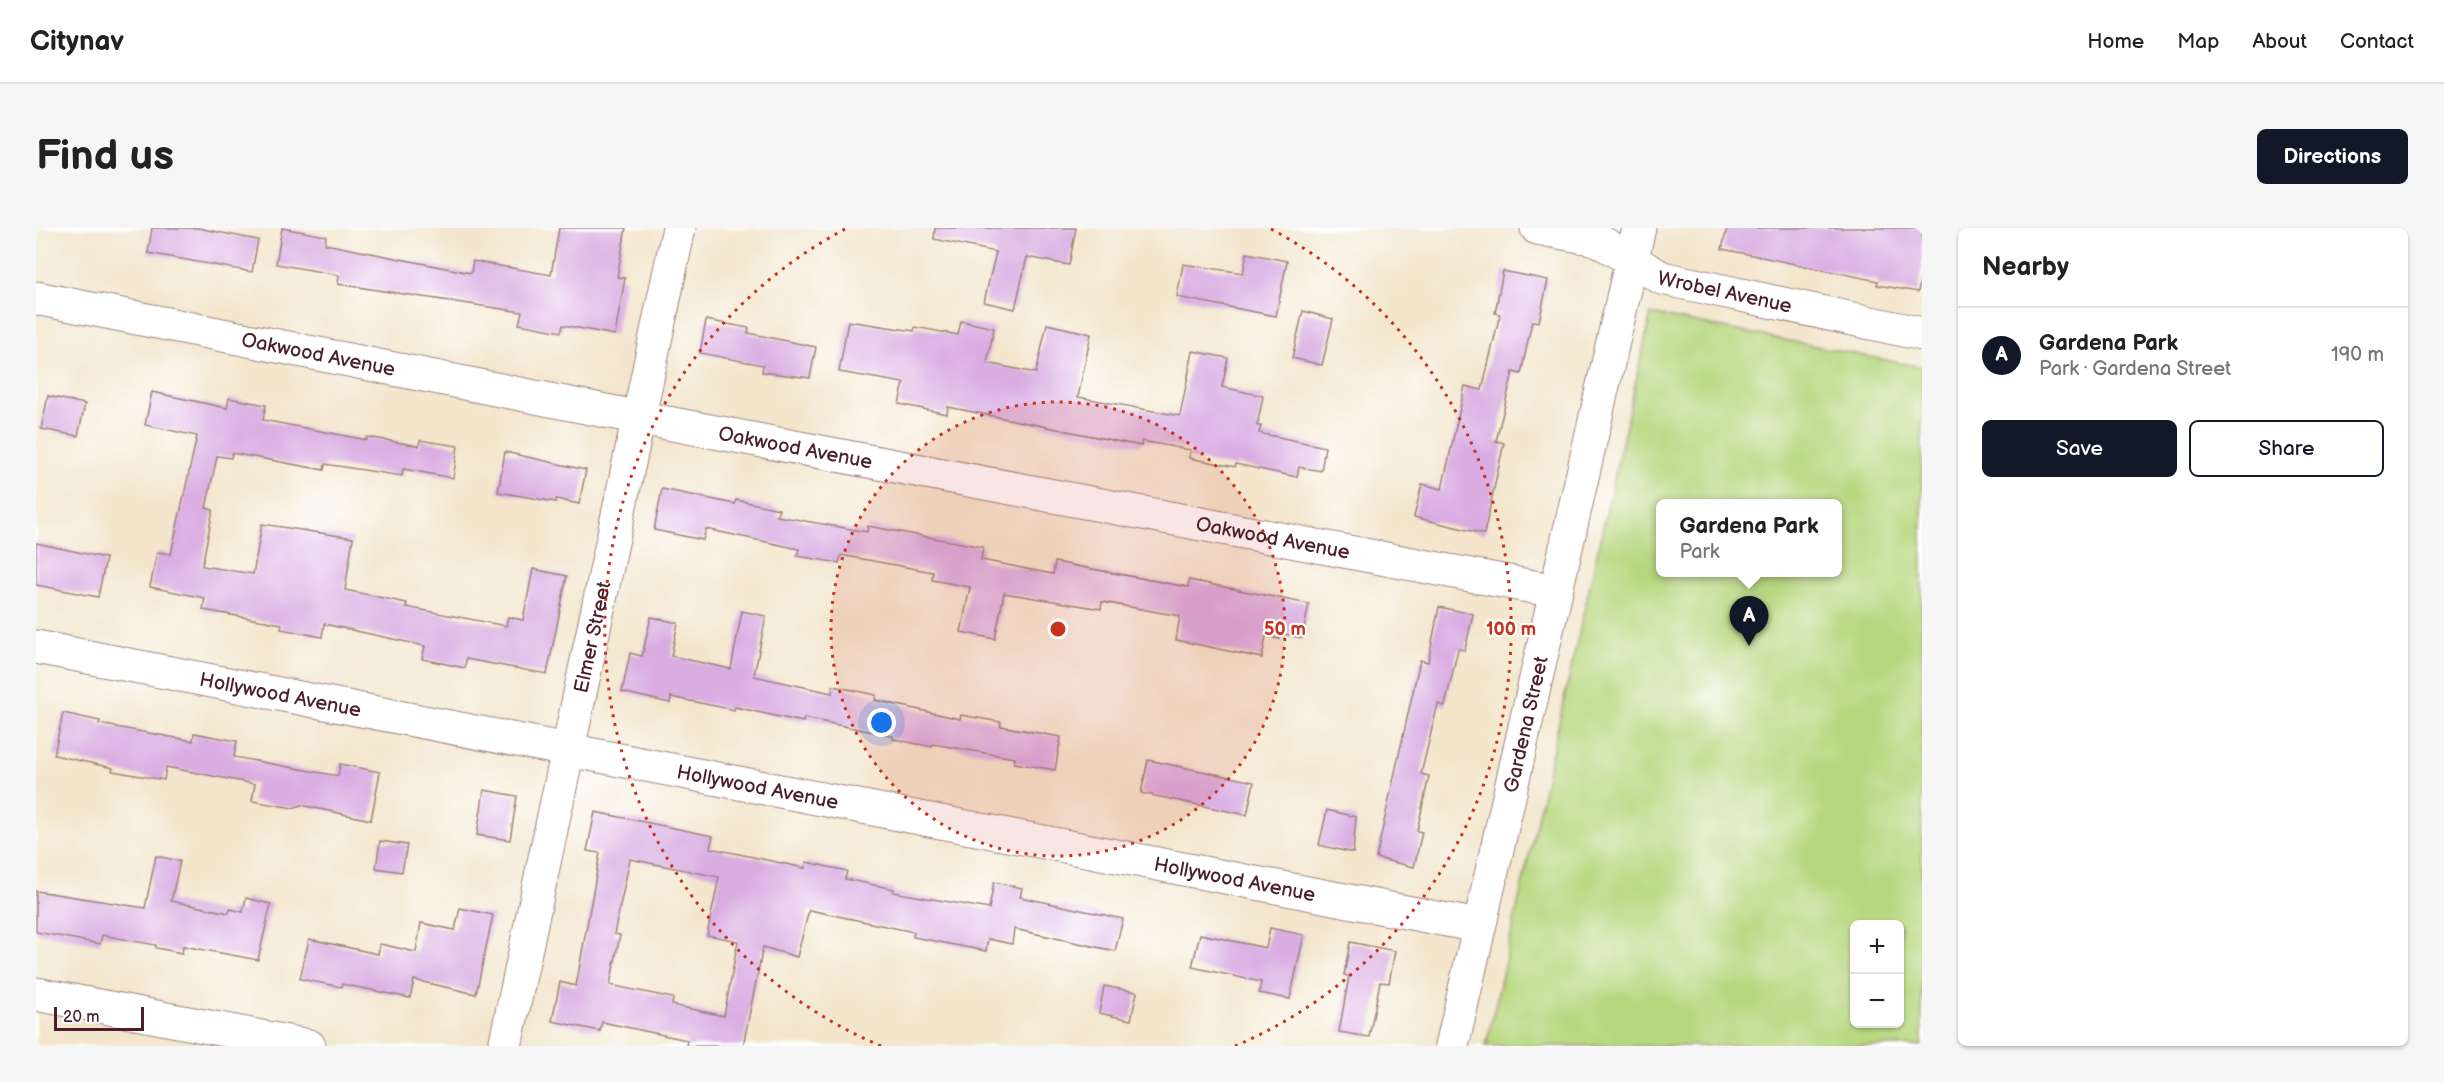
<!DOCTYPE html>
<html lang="en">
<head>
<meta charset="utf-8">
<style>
	body { margin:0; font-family:"Balsamiq Sans",sans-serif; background:#f6f6f6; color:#222 }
	.controls { position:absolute; right:18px; bottom:18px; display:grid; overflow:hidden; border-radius:9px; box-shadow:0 2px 4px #0004 }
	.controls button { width:54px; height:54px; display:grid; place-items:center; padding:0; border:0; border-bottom:2px solid #e0e0e0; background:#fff; color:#222; font:30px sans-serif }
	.scale { position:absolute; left:18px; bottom:15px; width:90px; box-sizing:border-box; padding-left:6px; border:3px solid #4a1f2b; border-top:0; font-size:16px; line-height:21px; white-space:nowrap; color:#4a1f2b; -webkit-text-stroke:4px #fff; paint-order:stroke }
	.you { position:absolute; left:846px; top:495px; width:21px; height:21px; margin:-15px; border:4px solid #fff; border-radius:50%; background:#1a73e8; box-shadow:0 0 0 9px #1a73e833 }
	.badge { display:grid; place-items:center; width:39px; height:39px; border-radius:50%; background:#111827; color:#fff; font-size:20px; font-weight:700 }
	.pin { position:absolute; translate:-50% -50px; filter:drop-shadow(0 2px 3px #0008) }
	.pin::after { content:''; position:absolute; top:32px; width:21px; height:18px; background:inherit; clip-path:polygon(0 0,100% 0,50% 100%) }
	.popup { position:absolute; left:1620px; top:271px; width:186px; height:78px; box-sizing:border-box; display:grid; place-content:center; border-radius:9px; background:#fff; filter:drop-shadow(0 2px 4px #0005); font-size:20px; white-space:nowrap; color:#767676 }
	.popup b { font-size:22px; color:#222 }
	.popup::after { content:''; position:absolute; left:50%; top:100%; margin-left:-12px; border:12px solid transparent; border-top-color:#fff }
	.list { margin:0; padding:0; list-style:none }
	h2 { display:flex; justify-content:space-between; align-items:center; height:78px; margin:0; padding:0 24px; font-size:26px }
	h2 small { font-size:20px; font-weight:400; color:#767676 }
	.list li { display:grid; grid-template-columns:39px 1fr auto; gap:18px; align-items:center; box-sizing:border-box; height:96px; padding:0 24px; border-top:2px solid #e0e0e0 }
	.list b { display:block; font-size:22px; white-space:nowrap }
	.list p { margin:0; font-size:20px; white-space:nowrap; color:#767676 }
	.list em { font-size:20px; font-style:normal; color:#767676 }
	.actions { display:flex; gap:12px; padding:18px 24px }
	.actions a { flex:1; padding:14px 0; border:2px solid #111827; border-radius:9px; text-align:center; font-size:21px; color:#111827 }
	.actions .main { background:#111827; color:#fff }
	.map { position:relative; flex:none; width:1886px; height:818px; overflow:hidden; border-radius:9px }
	header { display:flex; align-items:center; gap:36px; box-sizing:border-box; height:84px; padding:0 30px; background:#fff; border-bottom:2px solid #e0e0e0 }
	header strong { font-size:28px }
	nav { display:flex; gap:33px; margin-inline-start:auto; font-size:21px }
	.intro { display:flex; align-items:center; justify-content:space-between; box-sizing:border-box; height:144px; padding:0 36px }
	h1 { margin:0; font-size:42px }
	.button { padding:15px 27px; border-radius:9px; background:#111827; color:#fff; font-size:21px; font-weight:700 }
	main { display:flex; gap:36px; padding:0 36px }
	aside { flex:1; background:#fff; border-radius:9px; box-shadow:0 2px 4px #0004 }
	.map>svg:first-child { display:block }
</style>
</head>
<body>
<header>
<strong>Citynav</strong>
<nav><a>Home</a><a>Map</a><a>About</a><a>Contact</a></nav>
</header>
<div class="intro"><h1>Find us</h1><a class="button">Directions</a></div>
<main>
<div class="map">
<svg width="1886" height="818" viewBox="0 0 1886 818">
	<rect width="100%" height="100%" fill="#fff"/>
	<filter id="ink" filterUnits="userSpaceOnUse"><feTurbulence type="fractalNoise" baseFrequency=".0167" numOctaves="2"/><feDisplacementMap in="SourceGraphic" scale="12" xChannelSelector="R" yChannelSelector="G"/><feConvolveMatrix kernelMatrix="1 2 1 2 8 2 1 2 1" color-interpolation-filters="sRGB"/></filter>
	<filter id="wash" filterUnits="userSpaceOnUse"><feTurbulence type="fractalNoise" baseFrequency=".008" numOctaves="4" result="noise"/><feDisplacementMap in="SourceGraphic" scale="24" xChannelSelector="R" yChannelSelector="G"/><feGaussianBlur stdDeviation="1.35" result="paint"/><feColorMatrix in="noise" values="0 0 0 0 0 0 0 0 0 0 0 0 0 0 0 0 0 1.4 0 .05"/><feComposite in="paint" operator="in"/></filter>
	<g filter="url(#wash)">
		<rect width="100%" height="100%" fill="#f3e6cd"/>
		<!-- green -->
		<path fill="#b7d77f" stroke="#807b55" stroke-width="1.5" fill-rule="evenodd" d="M 1615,86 L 1886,139 L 1886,818 L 1450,818 ZM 1624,276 L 1802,276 L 1802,344 L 1624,344 ZM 1818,696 L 1864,696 L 1864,796 L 1818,796 Z"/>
		<g id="blocks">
			<!-- building -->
			<g fill="#d9ade2" fill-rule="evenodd">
				<polygon points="116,0 162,0 222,12 216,44 112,25"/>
				<polygon points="246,0 290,8 289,16 435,45 437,33 515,47 523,0 590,0 581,49 589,50 579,107 527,97 525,104 483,96 486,84 302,56 303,47 240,36"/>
				<polygon points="899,0 1040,0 1033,37 991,29 979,81 948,74 960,24 898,11"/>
				<polygon points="1691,0 1886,0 1886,40 1882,64 1841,57 1842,53 1686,21"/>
				<polygon points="1211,25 1251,33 1240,88 1141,69 1147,36 1207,45"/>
				<polygon points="1467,43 1512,52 1503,94 1496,93 1485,146 1477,144 1460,213 1468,215 1448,306 1378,289 1386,256 1406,261 1429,158 1446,162 1464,86 1459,85"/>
				<polygon points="1267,83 1297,91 1286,137 1256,130"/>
				<polygon points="670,92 713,100 712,105 780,119 774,150 726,144 727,137 664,125"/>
				<polygon points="812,93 878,103 879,99 922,107 925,93 958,100 951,135 1000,145 1011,96 1055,106 1042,169 1144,188 1157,123 1192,130 1186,159 1227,168 1221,198 1225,198 1223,205 1289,219 1285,243 1263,239 1261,249 1200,236 1199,239 1153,230 1155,222 1106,213 1105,218 912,179 911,186 863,176 868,155 803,144"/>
				<polygon points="116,164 191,180 193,170 230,177 227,192 331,212 331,209 383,218 384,212 422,218 417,250 367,241 366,248 289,236 288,242 196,225 195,230 181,228 170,280 177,282 166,338 217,346 226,296 317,310 309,362 371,375 370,379 470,398 472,389 487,392 497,341 531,348 511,446 430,431 429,440 386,431 389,418 288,396 286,409 245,401 246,396 167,382 169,370 114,359 121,324 135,326 161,208 109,197"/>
				<polygon points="12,168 49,176 42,208 5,201"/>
				<polygon points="469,224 550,242 543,276 520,271 520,274 462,264"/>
				<polygon points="626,261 699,276 700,272 743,281 741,288 831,304 832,298 947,319 945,332 1017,346 1019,334 1152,359 1153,352 1273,376 1266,410 1244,405 1243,411 1230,408 1226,430 1140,412 1144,388 1066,374 1065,381 968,365 959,411 925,404 934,359 896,352 897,344 805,327 803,335 761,328 763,321 670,301 667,312 618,302"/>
				<polygon points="0,315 70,330 62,369 0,357"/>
				<polygon points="1403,379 1437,386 1429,422 1422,421 1409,478 1402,476 1385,546 1393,548 1381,603 1386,604 1378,639 1340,630 1384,432 1392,434"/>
				<polygon points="706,383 730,388 718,448 796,465 797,458 840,467 839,472 924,491 925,487 965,494 964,498 1025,509 1019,542 978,535 979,530 897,516 896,519 857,511 857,508 768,490 767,494 699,479 698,482 635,469 634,475 586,464 594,425 606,428 615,389 642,395 635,428 695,441"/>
				<polygon points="27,485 64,493 63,496 157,513 158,505 201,513 198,529 302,548 304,536 344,544 335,592 265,577 257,580 216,573 219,556 130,539 128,552 76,543 77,540 18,527"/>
				<polygon points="1112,532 1218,554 1211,587 1105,565"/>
				<polygon points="448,562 481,568 474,612 441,607"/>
				<polygon points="1291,582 1320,589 1317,625 1283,617"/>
				<path d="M 559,584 L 677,608 L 674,620 L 769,640 L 770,634 L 811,643 L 809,651 L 858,661 L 857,664 L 953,681 L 958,654 L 986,660 L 984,669 L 1087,691 L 1079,723 L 978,701 L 976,716 L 952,711 L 950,723 L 877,709 L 878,704 L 773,682 L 761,729 L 727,719 L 707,818 L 650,818 L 651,812 L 566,794 L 564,803 L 516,793 L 524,754 L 540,758 L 564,625 L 551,623 ZM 594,631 L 683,649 L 671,707 L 702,713 L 688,788 L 636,777 L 637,770 L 574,757 L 584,707 L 578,706 Z"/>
				<polygon points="344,613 371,617 366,644 340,640"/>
				<polygon points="120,628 144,633 135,673 193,685 194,681 207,684 210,670 235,676 222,732 147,718 146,725 120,720 120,717 66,707 64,716 0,704 0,663 109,680"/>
				<polygon points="424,680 457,687 440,766 378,752 374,770 306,756 305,759 264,751 273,711 342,726 344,716 380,724 385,695 419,702"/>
				<polygon points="1234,700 1268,707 1254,771 1223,765 1225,754 1156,739 1164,706 1230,720"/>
				<polygon points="1314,714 1359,723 1353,755 1344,754 1333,809 1303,804 1313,748 1308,747"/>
				<polygon points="1068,758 1101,764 1095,792 1063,785"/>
			</g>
		</g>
	</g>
	<g filter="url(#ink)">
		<use href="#blocks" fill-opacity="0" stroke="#9e827c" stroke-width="1.5"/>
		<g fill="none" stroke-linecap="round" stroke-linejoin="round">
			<defs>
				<g id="minor">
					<path id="s1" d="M 1501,0 L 1560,11 L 1626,50 L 1886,106"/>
					<path id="s2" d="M 0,70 L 605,190 L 1519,363"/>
					<path id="s3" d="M 0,419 L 1442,698"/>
					<polyline points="0,766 273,818"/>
					<path id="s4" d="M 469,818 L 643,0"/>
					<path id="s5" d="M 1416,818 L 1603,0"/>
				</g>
			</defs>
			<!-- minor casing -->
			<use href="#minor" stroke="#9e827c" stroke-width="35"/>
			<!-- minor -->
			<use href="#minor" stroke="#fff" stroke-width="33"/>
		</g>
	</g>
	<!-- distance rings -->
	<circle cx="1022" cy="401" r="227" fill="#c8321e" fill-opacity=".12"/>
	<g fill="none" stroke="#c8321e" stroke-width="3" stroke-dasharray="3 6">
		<circle cx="1022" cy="401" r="227"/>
		<path d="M845 818A453 453 0 0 1 809 1M1235 1A453 453 0 0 1 1199 818"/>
	</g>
	<g text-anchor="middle" stroke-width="4.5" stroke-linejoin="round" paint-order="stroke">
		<!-- street labels -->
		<g font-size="20" fill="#4a1f2b" stroke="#fff">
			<text dy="7" stroke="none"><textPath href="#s1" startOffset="201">Wrobel Avenue</textPath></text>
			<text dy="7" stroke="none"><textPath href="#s2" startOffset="288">Oakwood Avenue</textPath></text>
			<text dy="7" stroke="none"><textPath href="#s2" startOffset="774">Oakwood Avenue</textPath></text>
			<text dy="7" stroke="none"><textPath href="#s2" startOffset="1260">Oakwood Avenue</textPath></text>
			<text dy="7" stroke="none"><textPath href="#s4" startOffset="418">Elmer Street</textPath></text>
			<text dy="7" stroke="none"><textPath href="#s3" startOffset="249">Hollywood Avenue</textPath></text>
			<text dy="7" stroke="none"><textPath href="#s5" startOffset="330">Gardena Street</textPath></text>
			<text dy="7" stroke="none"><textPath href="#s3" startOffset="735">Hollywood Avenue</textPath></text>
			<text dy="7" stroke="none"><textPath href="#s3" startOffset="1221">Hollywood Avenue</textPath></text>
		</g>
	</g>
	<circle cx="1022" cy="401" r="9" fill="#c8321e" stroke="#fff" stroke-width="3"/>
	<g font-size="18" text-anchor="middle" font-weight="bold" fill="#c8321e" stroke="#fff" stroke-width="4.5" stroke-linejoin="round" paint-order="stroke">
		<text x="1249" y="407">50 m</text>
		<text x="1475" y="407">100 m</text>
	</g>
</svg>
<div class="controls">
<button>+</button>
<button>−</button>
</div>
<div class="scale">20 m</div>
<div class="you"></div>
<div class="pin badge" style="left:1713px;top:418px">A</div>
<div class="popup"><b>Gardena Park</b>Park</div>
</div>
<aside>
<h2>Nearby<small></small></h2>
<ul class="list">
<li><span class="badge">A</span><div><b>Gardena Park</b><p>Park · Gardena Street</p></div><em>190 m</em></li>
</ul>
<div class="actions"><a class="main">Save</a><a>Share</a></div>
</aside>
</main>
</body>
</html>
